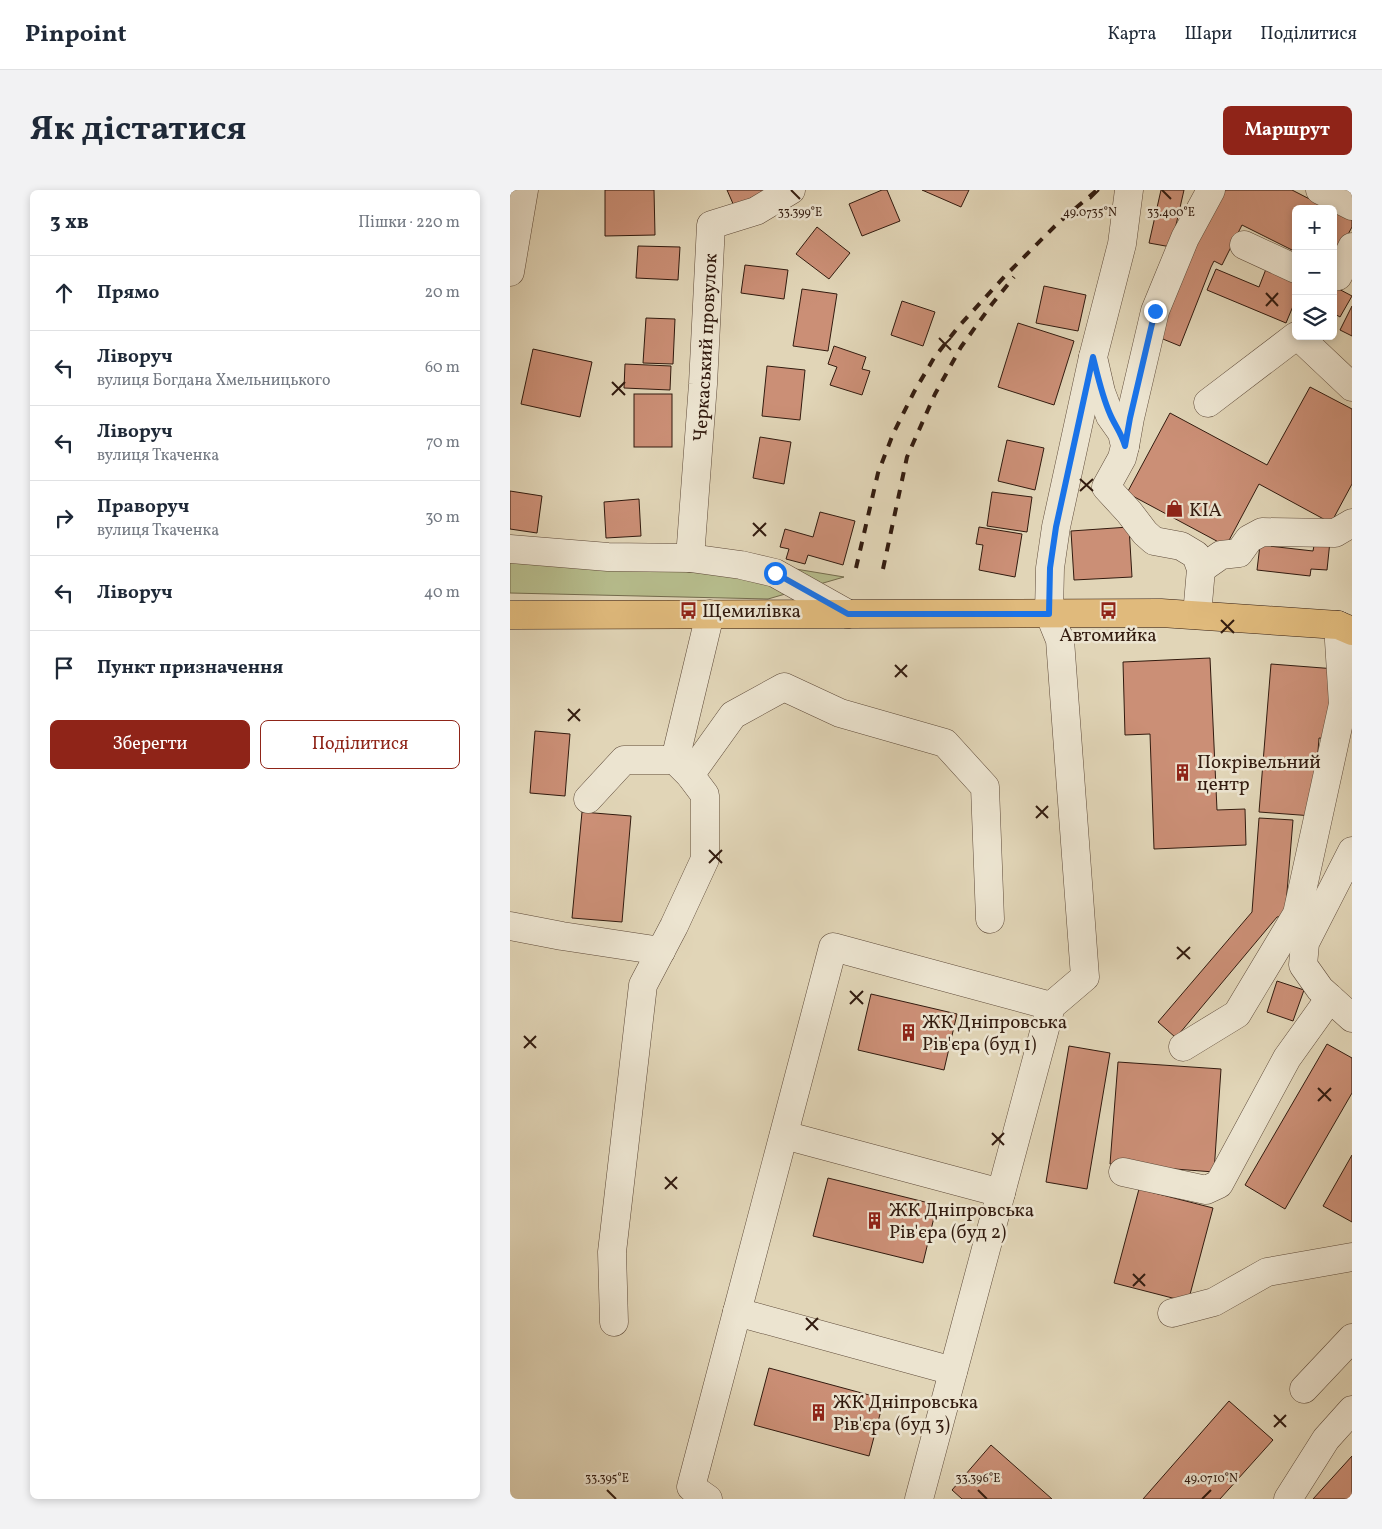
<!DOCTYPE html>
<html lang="uk">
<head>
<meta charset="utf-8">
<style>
	body { margin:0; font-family:Vollkorn,serif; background:#f2f2f3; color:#1f2937 }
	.controls { position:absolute; right:15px; top:15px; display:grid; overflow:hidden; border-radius:8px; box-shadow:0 2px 8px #0003 }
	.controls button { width:45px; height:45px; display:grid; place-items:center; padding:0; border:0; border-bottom:1px solid #e0e1e3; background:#fff; color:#1f2937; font:25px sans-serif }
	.stop { position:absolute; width:15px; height:15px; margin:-11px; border:4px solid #1a73e8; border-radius:50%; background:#fff }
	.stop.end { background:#1a73e8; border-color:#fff; box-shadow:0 1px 5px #0008 }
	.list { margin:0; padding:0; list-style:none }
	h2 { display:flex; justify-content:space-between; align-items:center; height:65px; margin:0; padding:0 20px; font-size:21px }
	h2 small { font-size:16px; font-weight:400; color:#747a83 }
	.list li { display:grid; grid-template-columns:32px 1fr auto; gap:15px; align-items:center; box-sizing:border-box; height:75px; padding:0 20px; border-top:1px solid #e0e1e3 }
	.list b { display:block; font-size:19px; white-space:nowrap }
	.list p { margin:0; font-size:16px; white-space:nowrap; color:#747a83 }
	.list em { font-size:16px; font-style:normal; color:#747a83 }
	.actions { display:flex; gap:10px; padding:15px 20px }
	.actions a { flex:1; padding:11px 0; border:1px solid #8f2418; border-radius:8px; text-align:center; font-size:18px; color:#8f2418 }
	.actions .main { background:#8f2418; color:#fff }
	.icon { flex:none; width:28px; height:28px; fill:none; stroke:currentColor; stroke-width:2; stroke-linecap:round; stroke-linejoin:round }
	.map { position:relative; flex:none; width:842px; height:1309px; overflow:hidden; border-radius:8px }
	header { display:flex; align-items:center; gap:30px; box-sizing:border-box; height:70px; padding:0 25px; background:#fff; border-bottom:1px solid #e0e1e3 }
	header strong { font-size:24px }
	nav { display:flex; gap:28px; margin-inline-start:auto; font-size:18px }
	.intro { display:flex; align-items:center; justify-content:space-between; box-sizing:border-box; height:120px; padding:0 30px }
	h1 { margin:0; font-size:35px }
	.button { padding:12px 22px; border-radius:8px; background:#8f2418; color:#fff; font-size:18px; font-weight:700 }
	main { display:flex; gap:30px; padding:0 30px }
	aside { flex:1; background:#fff; border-radius:8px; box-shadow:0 2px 8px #0003 }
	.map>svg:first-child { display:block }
</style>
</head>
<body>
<header>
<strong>Pinpoint</strong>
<nav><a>Карта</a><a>Шари</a><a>Поділитися</a></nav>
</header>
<div class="intro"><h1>Як дістатися</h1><a class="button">Маршрут</a></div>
<main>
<aside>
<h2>3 хв<small>Пішки · 220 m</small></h2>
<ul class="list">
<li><svg class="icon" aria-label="ahead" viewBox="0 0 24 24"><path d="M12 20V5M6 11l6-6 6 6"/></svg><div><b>Прямо</b></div><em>20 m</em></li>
<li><svg class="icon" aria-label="left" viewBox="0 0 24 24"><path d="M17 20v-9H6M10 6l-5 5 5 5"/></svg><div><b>Ліворуч</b><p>вулиця Богдана Хмельницького</p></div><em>60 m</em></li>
<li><svg class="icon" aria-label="left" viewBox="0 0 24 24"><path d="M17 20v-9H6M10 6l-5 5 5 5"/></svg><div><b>Ліворуч</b><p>вулиця Ткаченка</p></div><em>70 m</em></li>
<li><svg class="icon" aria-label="right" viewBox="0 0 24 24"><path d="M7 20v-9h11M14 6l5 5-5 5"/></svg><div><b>Праворуч</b><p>вулиця Ткаченка</p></div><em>30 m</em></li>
<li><svg class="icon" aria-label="left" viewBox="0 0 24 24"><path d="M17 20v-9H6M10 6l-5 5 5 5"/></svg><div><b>Ліворуч</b></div><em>40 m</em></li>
<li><svg class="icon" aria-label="arrive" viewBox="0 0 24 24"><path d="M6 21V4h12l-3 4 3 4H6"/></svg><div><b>Пункт призначення</b></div></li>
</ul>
<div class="actions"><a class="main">Зберегти</a><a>Поділитися</a></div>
</aside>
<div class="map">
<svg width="842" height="1309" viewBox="0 0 842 1309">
	<rect width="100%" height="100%" fill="#e1d5b7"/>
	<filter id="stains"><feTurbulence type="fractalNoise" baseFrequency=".004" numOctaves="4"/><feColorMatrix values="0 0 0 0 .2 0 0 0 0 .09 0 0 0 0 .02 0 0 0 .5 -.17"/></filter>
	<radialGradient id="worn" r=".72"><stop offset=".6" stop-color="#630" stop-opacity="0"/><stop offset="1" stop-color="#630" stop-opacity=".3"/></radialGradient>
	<!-- green -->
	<polygon fill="#b6bc8c" stroke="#746c4e" points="0,351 171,360 334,387 258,409 0,403"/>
	<!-- building -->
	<g fill="#cb8f76" stroke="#321b0f">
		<polygon points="95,0 144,0 145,45 95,46"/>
		<polygon points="217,0 258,0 224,16"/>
		<polygon points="372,0 377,0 390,31 352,46 339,14"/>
		<polygon points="412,0 459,0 451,17"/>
		<polygon points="651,0 674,0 661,57 639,53"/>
		<polygon points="714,0 782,0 819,19 786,19 786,62 732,35 712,75 704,71 701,77 670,156 648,147 679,67"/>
		<polygon points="823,21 842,30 842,37 823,72"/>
		<polygon points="307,37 340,63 319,89 286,64"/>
		<polygon points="128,56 170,57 168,90 126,88"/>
		<polygon points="235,75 278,80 274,109 231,103"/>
		<polygon points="706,79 749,97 756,79 786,92 786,109 776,133 697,100"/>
		<polygon points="534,96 576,105 568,141 526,133"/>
		<polygon points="825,97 842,106 830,127 823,123"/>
		<polygon points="292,99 327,104 318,161 283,156"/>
		<polygon points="392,111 425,122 413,156 381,145"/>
		<polygon points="842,116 842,146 830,140"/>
		<polygon points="136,128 165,129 163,174 133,173"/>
		<polygon points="508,133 564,151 544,215 488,197"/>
		<polygon points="324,156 356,167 352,179 360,181 352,205 320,195 327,177 318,174"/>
		<polygon points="23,159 82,172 70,227 11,214"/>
		<polygon points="115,174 161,176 160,200 114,198"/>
		<polygon points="257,176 295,180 290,230 252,226"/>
		<polygon points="800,197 842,219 842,294 821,333 749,294 716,356 617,303 660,223 757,275"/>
		<rect x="124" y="204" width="38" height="53"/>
		<polygon points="250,247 281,252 274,294 243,288"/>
		<polygon points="497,250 534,258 525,300 488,291"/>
		<polygon points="0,301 32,306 27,343 0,339"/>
		<polygon points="482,302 522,307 517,342 477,336"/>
		<polygon points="129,309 131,346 96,348 94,312"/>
		<polygon points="310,322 345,331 333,375 298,365 295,374 276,369 279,359 270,357 275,339 303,347"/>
		<polygon points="469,337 512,344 505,387 469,380 473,355 466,354"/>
		<polygon points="619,337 622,387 564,390 561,341"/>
		<polygon points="805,350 820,351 817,380 801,379 800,386 747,380 750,355 803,361"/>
		<polygon points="700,468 707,620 735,619 736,655 644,659 640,544 615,545 613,472"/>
		<polygon points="761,474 826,479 820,549 809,548 803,626 749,622"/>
		<polygon points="25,541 60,544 55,606 20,603"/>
		<polygon points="72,622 121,626 112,732 62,728"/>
		<polygon points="749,628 783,630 775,726 767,727 669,844 665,847 648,832 742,722"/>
		<polygon points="767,791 794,800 783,831 757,822"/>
		<polygon points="361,804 447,824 434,880 348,860"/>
		<polygon points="817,854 842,868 842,903 775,1019 735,995"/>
		<polygon points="559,856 600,863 577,999 536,992"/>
		<polygon points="608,872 711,879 704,982 600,974"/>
		<polygon points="842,965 842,1032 813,1016"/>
		<polygon points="318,988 427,1015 413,1073 303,1046"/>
		<polygon points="629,999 703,1018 678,1112 604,1093"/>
		<polygon points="259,1178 374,1209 359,1266 244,1235"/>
		<polygon points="719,1211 763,1250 710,1309 633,1309"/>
		<polygon points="481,1255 542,1309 452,1309 442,1300"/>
		<polygon points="842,1266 842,1309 803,1309"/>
	</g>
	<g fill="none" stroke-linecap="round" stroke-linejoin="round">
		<defs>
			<g id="minor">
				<polyline points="619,0 612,54 583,167 591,202 600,226 612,243 615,256 612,268 596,297 619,322 635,343 644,351 671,356 686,365 691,379 687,425"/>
				<polyline points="810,0 842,16"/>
				<polyline points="734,55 786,79"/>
				<polyline points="0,82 14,0"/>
				<polyline points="823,87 828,86 842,57"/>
				<polyline points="788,146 842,197"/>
				<polyline points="698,213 786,146"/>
				<polyline points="615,256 620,228 645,121 675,48 701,0"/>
				<polyline points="0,359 98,367 180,368 231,375 265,383 338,424"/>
				<path id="s1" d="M 180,368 L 193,194 L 201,35 L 246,21 L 281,0"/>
				<polyline points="691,379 711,365 729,363 739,349 752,342 825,343 842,333"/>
				<polyline points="180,585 223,525 274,497 330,523 435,553 475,597 480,729"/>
				<polyline points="78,609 114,570 165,570"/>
				<polyline points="842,661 795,753 793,775 810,799 842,828"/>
				<polyline points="0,736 52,746 151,761"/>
				<polyline points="673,857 727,824 787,724 833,514 828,435"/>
				<polyline points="274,945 491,1003"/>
				<polyline points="613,982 696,1000 709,994 777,868 820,808"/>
				<polyline points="227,1122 443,1181"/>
				<polyline points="662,1123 704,1112 757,1082 842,1067"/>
				<polyline points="104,1132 102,1062 133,795 164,736 195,669 195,605 180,585 165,570 200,424"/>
				<polyline points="794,1199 842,1148"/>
				<polyline points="198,1309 181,1297 323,757 541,816"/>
				<polyline points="409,1309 541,816 575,787 550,450 539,423 540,378 546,337 583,167"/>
				<polyline points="778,1309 816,1249 842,1220"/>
			</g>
			<polyline id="major" points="0,425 651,423 828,435 842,441"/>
		</defs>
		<!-- minor casing -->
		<use href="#minor" stroke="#5e4a39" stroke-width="29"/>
		<!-- major casing -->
		<use href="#major" stroke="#321b0f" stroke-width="29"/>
		<!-- minor -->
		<use href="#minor" stroke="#ece4d0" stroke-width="28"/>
		<!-- major -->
		<use href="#major" stroke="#e0ba7c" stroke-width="28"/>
		<!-- rail -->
		<g stroke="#321b0f" stroke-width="4" stroke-dasharray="9 9" stroke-linecap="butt">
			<polyline points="346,378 368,283 383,244 404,202 424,168 449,136 495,86 547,34 587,0"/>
			<polyline points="373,379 397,267 425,204 451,157 482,114 504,87"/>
		</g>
	</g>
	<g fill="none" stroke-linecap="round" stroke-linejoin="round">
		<!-- route -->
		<path stroke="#1a73e8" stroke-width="6" d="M 265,383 L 338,424 L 539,424 L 540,378 L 546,337 L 583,167 C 588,187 592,206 600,224 C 605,236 611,242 615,256 L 620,228 L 645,121"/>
	</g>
	<!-- ticks -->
	<path fill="none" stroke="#321b0f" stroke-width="2" d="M 281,0 L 290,9M 652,0 L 661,9M 580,9 L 589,0M 756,103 L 768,116M 756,116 L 768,103M 429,148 L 441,160M 429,160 L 441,148M 102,192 L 115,205M 102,205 L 115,192M 570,289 L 583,301M 570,301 L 583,289M 243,333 L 256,346M 243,346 L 256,333M 711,430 L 724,443M 711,443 L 724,430M 385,475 L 397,487M 385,487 L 397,475M 58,519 L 70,531M 58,531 L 70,519M 526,616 L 538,628M 526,628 L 538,616M 199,660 L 212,673M 199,673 L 212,660M 667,757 L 680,769M 667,769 L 680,757M 340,801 L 353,814M 340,814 L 353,801M 14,846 L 26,858M 14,858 L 26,846M 808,898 L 821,911M 808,911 L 821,898M 482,943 L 494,955M 482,955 L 494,943M 155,987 L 167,999M 155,999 L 167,987M 623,1084 L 635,1096M 623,1096 L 635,1084M 296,1128 L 308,1140M 296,1140 L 308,1128M 764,1225 L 776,1237M 764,1237 L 776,1225M 97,1300 L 106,1309M 468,1300 L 477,1309M 692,1309 L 701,1300"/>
	<!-- icons -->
	<defs>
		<symbol id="shop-bare" viewBox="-9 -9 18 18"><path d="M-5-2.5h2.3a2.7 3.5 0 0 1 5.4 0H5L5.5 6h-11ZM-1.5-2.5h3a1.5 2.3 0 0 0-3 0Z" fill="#8f2418" stroke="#ece4d0" stroke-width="2.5" paint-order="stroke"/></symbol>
		<symbol id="bus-bare" viewBox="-9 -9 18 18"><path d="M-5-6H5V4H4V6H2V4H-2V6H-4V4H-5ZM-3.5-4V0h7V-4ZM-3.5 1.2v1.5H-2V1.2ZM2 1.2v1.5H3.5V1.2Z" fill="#8f2418" stroke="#ece4d0" stroke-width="2.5" paint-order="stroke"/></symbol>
		<symbol id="building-bare" viewBox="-9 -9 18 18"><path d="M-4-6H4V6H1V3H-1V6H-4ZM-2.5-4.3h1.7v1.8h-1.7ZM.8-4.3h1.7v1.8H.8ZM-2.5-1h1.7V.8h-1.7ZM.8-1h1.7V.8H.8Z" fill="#8f2418" stroke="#ece4d0" stroke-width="2.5" paint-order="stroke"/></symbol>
	</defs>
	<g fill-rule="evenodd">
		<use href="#shop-bare" x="652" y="306" width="25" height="25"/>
		<use href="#bus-bare" x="166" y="408" width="25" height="25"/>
		<use href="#bus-bare" x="586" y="408" width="25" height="25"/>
		<use href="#building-bare" x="660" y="570" width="25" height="25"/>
		<use href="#building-bare" x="386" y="830" width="25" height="25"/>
		<use href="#building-bare" x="352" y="1018" width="25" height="25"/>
		<use href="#building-bare" x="296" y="1210" width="25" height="25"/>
	</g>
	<g text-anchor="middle" stroke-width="5" stroke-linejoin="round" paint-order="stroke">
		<!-- street labels -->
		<g font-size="19" fill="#321b0f" stroke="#ece4d0">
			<text dy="7" stroke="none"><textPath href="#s1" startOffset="211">Черкаський провулок</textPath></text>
		</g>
		<!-- poi labels -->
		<g font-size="19" fill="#321b0f" stroke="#ece4d0" text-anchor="start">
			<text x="679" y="326">KIA</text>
			<text x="192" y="427">Щемилівка</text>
			<text x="598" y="451" text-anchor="middle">Автомийка</text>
			<text x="687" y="578">Покрівельний<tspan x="687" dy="22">центр</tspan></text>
			<text x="412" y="838">ЖК Дніпровська<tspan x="412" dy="22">Рів'єра (буд 1)</tspan></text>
			<text x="379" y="1026">ЖК Дніпровська<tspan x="379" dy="22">Рів'єра (буд 2)</tspan></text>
			<text x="323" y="1218">ЖК Дніпровська<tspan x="323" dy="22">Рів'єра (буд 3)</tspan></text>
		</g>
	</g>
	<g font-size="12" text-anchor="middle" fill="#321b0f" stroke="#ece4d0" stroke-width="5" stroke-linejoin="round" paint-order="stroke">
		<text x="290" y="26">33.399°E</text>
		<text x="661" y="26">33.400°E</text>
		<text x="580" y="26">49.0735°N</text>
		<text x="97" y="1292">33.395°E</text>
		<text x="468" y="1292">33.396°E</text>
		<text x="701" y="1292">49.0710°N</text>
	</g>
	<rect width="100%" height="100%" filter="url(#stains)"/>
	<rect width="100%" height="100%" fill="url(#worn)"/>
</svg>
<div class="controls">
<button>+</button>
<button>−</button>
<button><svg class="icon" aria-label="layers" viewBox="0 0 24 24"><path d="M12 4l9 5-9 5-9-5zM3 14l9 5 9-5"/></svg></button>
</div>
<div class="stop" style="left:265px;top:383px"></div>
<div class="stop end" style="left:645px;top:121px"></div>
</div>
</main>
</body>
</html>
